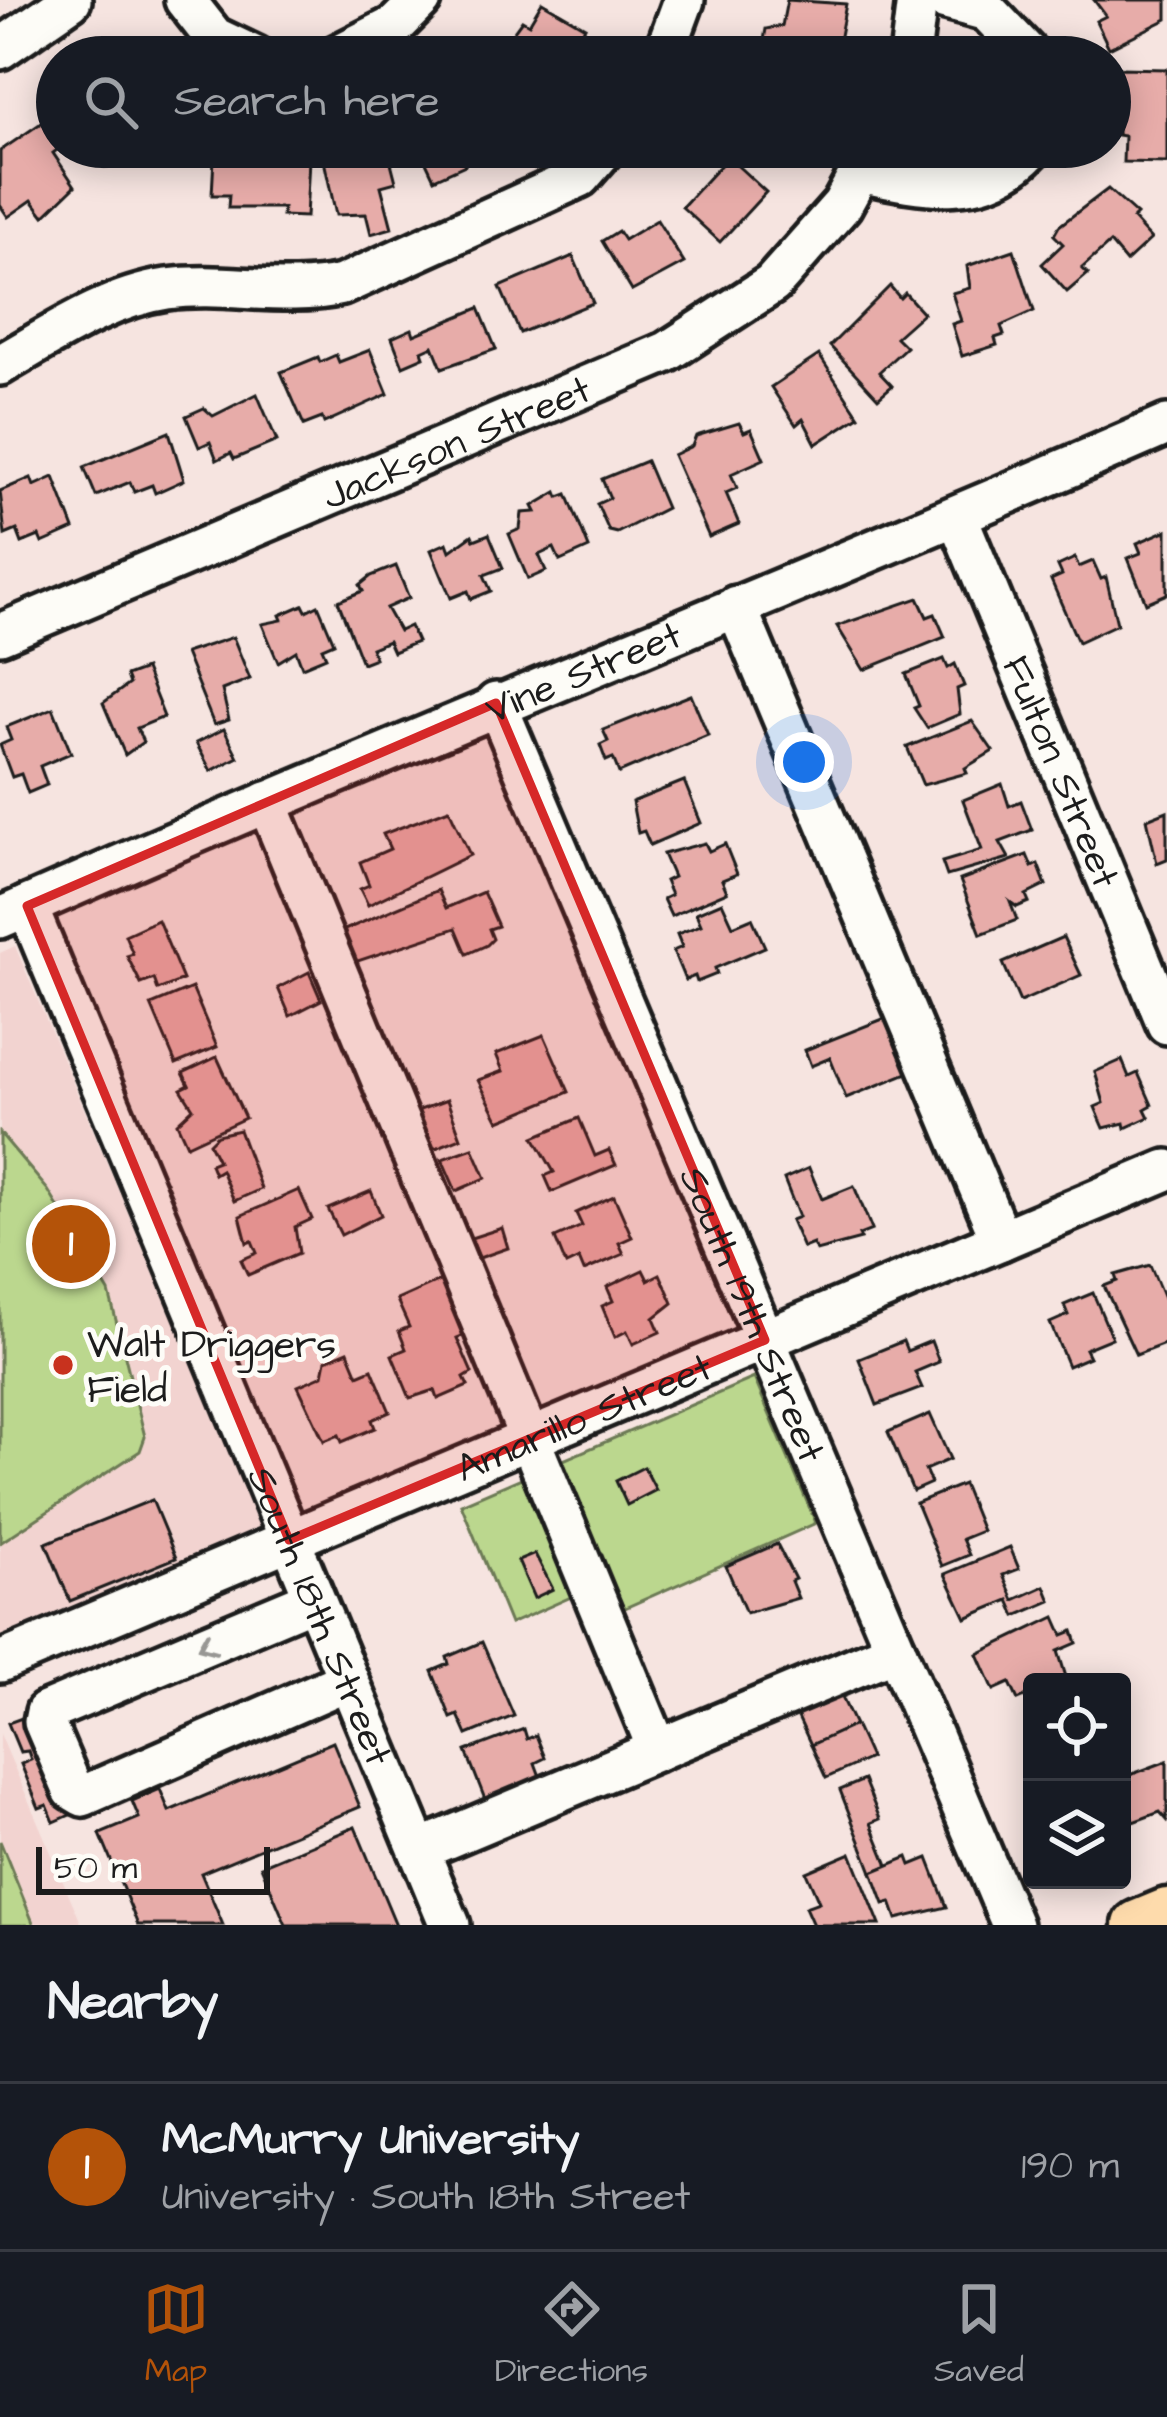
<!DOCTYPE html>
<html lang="en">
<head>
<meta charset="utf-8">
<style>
	body { margin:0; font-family:"Architects Daughter",sans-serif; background:#20242c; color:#f1f3f6 }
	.controls { position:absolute; right:36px; bottom:36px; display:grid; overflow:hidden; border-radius:12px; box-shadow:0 6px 30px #0003 }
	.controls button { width:108px; height:108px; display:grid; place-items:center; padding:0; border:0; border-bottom:3px solid #363941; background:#171b24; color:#f1f3f6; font:60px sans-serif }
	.scale { position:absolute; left:36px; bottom:30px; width:234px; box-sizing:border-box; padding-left:12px; border:6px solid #1c1c1c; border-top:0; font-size:33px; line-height:42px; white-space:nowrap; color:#1c1c1c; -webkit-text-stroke:9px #fdfcf7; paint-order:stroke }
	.you { position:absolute; left:804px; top:762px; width:42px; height:42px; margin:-30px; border:9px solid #fff; border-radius:50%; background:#1a73e8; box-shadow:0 0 0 18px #1a73e833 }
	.badge { display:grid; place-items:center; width:78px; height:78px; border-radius:50%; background:#b45309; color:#fff; font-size:39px; font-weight:700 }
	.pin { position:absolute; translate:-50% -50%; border:6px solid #fff; box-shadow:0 3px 12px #0006 }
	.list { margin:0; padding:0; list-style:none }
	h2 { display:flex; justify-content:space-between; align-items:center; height:156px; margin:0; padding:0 48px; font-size:51px }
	h2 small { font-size:39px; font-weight:400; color:#9ea1a6 }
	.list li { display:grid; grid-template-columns:78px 1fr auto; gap:36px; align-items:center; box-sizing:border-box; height:168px; padding:0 48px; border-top:3px solid #363941 }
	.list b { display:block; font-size:45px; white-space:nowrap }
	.list p { margin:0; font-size:39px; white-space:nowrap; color:#9ea1a6 }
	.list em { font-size:39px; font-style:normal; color:#9ea1a6 }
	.icon { flex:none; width:66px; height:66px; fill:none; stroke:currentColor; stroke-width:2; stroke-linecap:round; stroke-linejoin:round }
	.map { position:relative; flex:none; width:1167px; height:1925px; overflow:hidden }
	.search { position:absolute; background:#171b24; box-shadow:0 6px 30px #0003; left:36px; right:36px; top:36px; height:132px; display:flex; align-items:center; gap:30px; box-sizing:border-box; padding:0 42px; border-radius:66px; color:#9ea1a6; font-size:45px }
	.sheet { height:324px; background:#171b24 }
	nav { display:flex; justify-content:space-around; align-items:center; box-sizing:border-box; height:168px; border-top:3px solid #363941; background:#171b24; font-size:33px; color:#9ea1a6 }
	nav a { display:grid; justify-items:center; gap:6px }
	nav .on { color:#b45309 }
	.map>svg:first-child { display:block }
</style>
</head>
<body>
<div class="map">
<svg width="1167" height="1925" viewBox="0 0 1167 1925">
	<rect width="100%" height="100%" fill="#f6e4e0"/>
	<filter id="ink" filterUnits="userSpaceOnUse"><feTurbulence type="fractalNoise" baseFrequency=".00833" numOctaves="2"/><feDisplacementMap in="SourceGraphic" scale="24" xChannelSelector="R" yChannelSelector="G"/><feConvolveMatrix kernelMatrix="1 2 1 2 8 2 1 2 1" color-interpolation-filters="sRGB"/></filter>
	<g filter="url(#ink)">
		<!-- built -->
		<g fill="#f2d3d0">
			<polygon points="15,946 265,1536 0,1647 0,953"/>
			<polygon points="0,1734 82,1925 0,1925"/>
		</g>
		<!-- green -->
		<g fill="#bbd78e" stroke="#6c7a55" stroke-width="3">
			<polygon points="0,1133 48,1190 109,1292 145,1437 140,1451 0,1543"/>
			<polygon points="754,1378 816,1523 609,1615 596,1586 510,1624 461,1504"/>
			<polygon points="0,1841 34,1925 0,1925"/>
		</g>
		<!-- building -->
		<g fill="#e7aca9" stroke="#1c1c1c" stroke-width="3">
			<polygon points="787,0 846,4 836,57 762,51 766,29 782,26"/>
			<polygon points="1094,0 1167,0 1167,19 1109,48 1096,21 1106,16"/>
			<polygon points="542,2 585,27 577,40 595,50 591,57 495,57 522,20 529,24"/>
			<polygon points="1119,68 1167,69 1167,163 1123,162 1124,136 1117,135"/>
			<polygon points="44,121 61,147 53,153 75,186 44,216 32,200 8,217 0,205 0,151"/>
			<polygon points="104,147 163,147 165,162 105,167"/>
			<polygon points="249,147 291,147 290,158 309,159 306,217 282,216 283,208 228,208 229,195 212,195 214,158 248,160"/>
			<polygon points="321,147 387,147 396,182 381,186 392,228 371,234 366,214 336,215"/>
			<polygon points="419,147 462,147 458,149 465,165 434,179"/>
			<polygon points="728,157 766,192 720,242 682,207"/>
			<polygon points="1108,189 1137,215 1133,219 1151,239 1126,262 1110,243 1082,268 1088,274 1067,292 1042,264 1063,244 1054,235 1059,226"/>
			<polygon points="657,220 684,263 632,291 602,241 618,231 624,240"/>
			<polygon points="1014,250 1034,311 1001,326 1004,335 995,338 997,345 962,356 952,324 961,321 952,293 970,288 967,266"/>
			<polygon points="573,256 593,303 520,333 500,287"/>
			<polygon points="890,286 900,298 905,293 923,313 896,337 906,347 879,372 892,386 878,398 830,346"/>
			<polygon points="479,308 496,349 442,368 433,346 422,351 424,357 403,366 392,338 412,329 414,335"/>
			<polygon points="370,350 388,394 324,423 322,418 304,425 281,372 318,357 320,362 336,355 339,362"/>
			<polygon points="819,355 859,416 816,444 803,419 796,425 771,387"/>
			<polygon points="257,394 277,441 234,459 231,453 217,460 210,442 199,447 186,416 204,408 213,416"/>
			<polygon points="739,423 744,432 751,429 764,459 731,474 737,488 726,493 739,524 709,537 673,455 692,446 696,436"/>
			<polygon points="169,432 184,480 155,493 152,485 134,492 130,482 96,496 84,467"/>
			<polygon points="646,461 666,508 617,533 609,531 597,504 610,498 602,479"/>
			<polygon points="54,477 74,529 42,543 39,536 22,543 17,530 5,535 0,491 31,478 34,486"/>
			<polygon points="557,492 559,497 567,494 589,548 560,561 554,548 539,555 546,571 528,579 509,534 520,529 522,513 536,512 533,506"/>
			<polygon points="1167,530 1167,594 1146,603 1128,558 1141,553 1137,543"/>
			<polygon points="489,534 503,568 484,575 491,591 471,599 468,591 451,598 431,550 447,543 450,551 472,535 474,540"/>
			<polygon points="1075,558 1079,567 1093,561 1101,579 1106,577 1117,624 1078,642 1051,580 1062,575 1058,566"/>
			<polygon points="396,566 409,598 386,608 399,631 410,626 417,642 393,652 388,641 371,648 375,658 362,663 338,601 363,591 360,585 371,576"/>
			<polygon points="918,598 927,617 935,614 945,637 864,670 837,626"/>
			<polygon points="303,605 306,611 318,605 334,643 322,648 326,657 302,667 296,651 278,662 262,624 282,620 280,615"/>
			<polygon points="233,637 250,679 222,690 229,720 214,725 185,653"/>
			<polygon points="944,659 948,668 955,664 964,686 957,689 960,714 927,728 914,708 919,706 906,674"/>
			<polygon points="145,669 164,717 137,728 143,742 125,755 103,703 129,684 126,676"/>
			<polygon points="691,695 708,735 619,773 613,758 606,761 600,745 608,741 603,730"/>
			<polygon points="53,708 71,753 40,766 47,785 28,793 21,774 12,777 0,745 11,740 6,727"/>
			<polygon points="972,721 993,751 965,768 967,773 923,785 907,747"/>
			<polygon points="224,729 238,757 211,771 196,743"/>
			<polygon points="684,781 701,823 650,845 644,831 638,833 632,802"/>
			<polygon points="1002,784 1009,806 1021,801 1032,830 1000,842 1009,858 947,876 942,862 982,850 963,800"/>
			<polygon points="449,809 470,855 368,905 360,889 369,885 360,862 390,849 383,834"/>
			<polygon points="1167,811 1167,859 1157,863 1147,819"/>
			<polygon points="705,843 709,851 725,844 737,874 722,880 727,892 671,916 663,899 671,895 665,881 673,877 663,854"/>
			<polygon points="1027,855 1032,867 1038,864 1046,885 1026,895 1029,902 1017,907 1010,902 1017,920 981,934 960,880"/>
			<polygon points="438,890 446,908 483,892 498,926 489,929 493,939 487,945 467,954 456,928 355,962 342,931"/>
			<polygon points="722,902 733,926 752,918 765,947 715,968 717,974 697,982 695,976 685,980 673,951 682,947 677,934 701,925 696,913"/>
			<polygon points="158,920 183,980 158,990 154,979 141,984 127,956 133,954 125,935"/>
			<polygon points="1063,937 1081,975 1020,1002 1003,963"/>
			<polygon points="309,972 321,1000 290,1016 278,988"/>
			<polygon points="192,988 217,1047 176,1064 151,1005"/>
			<polygon points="888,1017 910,1072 846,1098 830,1058 811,1066 805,1050"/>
			<polygon points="544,1035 569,1092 499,1121 478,1080 503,1071 496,1054"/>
			<polygon points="217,1057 245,1118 187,1145 177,1123 193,1108 181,1089 189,1085 183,1073"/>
			<polygon points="1122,1060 1129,1077 1138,1073 1152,1105 1145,1109 1149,1117 1125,1128 1124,1123 1104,1128 1095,1107 1104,1103 1095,1072"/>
			<polygon points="447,1100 461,1138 431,1150 414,1112"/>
			<polygon points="579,1118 595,1156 609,1150 616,1165 552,1192 545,1176 554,1172 534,1137"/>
			<polygon points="239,1130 261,1189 234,1201 221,1170 214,1174 210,1164 218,1161 209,1143 217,1135"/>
			<polygon points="473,1148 486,1178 456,1191 442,1159"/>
			<polygon points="809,1168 822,1199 854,1186 872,1230 859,1235 861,1239 816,1251 813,1244 803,1248 791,1220 799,1217 784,1179"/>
			<polygon points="299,1190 312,1219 295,1227 299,1253 248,1275 241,1260 257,1253 252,1241 247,1243 240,1216"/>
			<polygon points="371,1191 381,1215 341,1235 328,1209"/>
			<polygon points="614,1196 632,1237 619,1243 624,1254 584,1271 579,1259 566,1265 555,1238 582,1226 576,1213"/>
			<polygon points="502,1228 508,1248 479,1258 471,1238"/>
			<polygon points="1150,1265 1167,1306 1167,1343 1136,1355 1104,1286 1117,1281 1115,1275"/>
			<polygon points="643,1270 648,1280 660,1274 673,1303 654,1318 660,1332 633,1344 627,1331 615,1337 602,1306 613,1301 607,1287"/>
			<polygon points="444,1279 467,1334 457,1338 472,1373 464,1378 468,1386 438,1399 435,1390 410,1398 392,1355 406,1349 399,1331 409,1327 397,1300"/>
			<polygon points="1093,1293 1112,1338 1085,1349 1089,1357 1068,1366 1050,1323 1068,1315 1064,1305"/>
			<polygon points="903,1341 907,1351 931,1341 939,1362 915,1372 922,1388 877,1405 859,1359"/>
			<polygon points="348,1351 358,1375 372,1369 390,1412 372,1420 375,1428 342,1442 339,1435 324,1441 298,1386 323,1375 326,1360"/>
			<polygon points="930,1414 950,1459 925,1470 931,1483 913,1491 888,1432"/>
			<polygon points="644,1467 656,1490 627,1505 616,1481"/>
			<polygon points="963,1484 982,1531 962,1539 969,1555 942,1566 916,1503"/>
			<polygon points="152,1500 176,1558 70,1601 46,1543"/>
			<polygon points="777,1544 795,1579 791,1581 798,1598 746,1613 726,1566"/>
			<polygon points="1010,1547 1019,1569 1003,1575 1014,1600 1045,1586 1051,1601 1016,1616 1009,1600 966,1618 945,1574"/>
			<polygon points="535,1554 553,1589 534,1598 518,1561"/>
			<polygon points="1055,1617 1063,1635 1073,1631 1077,1643 1058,1651 1067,1680 1032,1682 1032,1694 1018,1700 1010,1683 994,1690 978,1654"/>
			<polygon points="482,1642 514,1716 467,1735 458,1715 451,1718 432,1671 449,1664 447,1657"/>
			<polygon points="840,1693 855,1725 811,1745 796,1713"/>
			<polygon points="30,1715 70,1815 54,1822 47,1805 39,1808 21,1764 31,1760 28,1751 20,1752 8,1723"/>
			<polygon points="855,1725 870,1758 826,1778 811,1745"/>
			<polygon points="524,1729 527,1739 536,1735 545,1758 535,1763 541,1779 488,1807 466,1751"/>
			<polygon points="333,1742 360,1807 201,1873 223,1925 138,1925 100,1834 139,1818 132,1801 160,1789 169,1811"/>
			<polygon points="1167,1761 1167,1820 1160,1812 1133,1822 1122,1778"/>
			<polygon points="864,1780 880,1819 871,1823 888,1865 872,1872 840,1790"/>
			<polygon points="355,1827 396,1925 286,1925 261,1866"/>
			<polygon points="851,1853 880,1925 813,1925 805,1907 819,1902 806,1872"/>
			<polygon points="908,1857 911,1865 928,1858 947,1907 897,1919 891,1902 884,1904 872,1872"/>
		</g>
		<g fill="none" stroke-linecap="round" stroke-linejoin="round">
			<defs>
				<g id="minor">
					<polyline points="185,0 214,37 256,57"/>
					<polyline points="946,0 987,11 1031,57"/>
					<polyline points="0,49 71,0"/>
					<polyline points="334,57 395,26 421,0"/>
					<polyline points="663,57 684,0"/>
					<polyline points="910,57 917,0"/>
					<path d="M 0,365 C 53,335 106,298 167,289 C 225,281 284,298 342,285 L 580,177 L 606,147"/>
					<path id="s1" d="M 957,516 L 1167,1024"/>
					<polyline points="736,606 1001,1240"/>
					<path id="s2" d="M 0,634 L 667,352 L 772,284 L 842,205 L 860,172 C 924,186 986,200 1033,147"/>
					<path id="s3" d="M 496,703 L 1012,1925"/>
					<polyline points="267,802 658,1750"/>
					<path id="s4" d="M 27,906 L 450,1925"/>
					<path id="s5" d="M 0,918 C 386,747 780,594 1167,425"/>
					<polyline points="314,1599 46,1712 44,1722 73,1790 83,1796 348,1680"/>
					<path id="s6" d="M 0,1662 L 1167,1170"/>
					<polyline points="419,1850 896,1650"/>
				</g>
				<polyline id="major" points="1138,1925 1167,1913"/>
			</defs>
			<!-- minor casing -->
			<use href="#minor" stroke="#1c1c1c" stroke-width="48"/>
			<!-- major casing -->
			<use href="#major" stroke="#1c1c1c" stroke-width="57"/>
			<!-- minor -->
			<use href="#minor" stroke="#fdfcf7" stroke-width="39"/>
			<!-- major -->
			<use href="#major" stroke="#fedbac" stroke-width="48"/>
		</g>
		<!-- one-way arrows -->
		<defs><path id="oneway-chevron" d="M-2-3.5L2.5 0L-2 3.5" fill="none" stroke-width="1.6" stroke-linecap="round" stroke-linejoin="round" transform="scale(3)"/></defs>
		<use stroke="#989794" href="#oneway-chevron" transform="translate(206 1645) rotate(157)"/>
	</g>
	<!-- marked area -->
	<path fill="#d62828" fill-opacity="0.2" stroke="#d62828" stroke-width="9" stroke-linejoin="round" d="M 496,703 L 765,1340 L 289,1540 L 27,906 Z"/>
	<!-- markers -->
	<circle fill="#c8321e" stroke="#fdfcf7" stroke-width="4.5" cx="63" cy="1365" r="12"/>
	<g text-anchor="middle" stroke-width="10" stroke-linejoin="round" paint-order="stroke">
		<!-- street labels -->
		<g font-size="39" fill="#1c1c1c" stroke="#fdfcf7">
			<text dy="14" stroke="none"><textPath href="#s2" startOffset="495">Jackson Street</textPath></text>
			<text dy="14" stroke="none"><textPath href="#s5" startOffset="633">Vine Street</textPath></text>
			<text dy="14" stroke="none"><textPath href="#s1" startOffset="276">Fulton Street</textPath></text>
			<text dy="14" stroke="none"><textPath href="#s3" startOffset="663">South 19th Street</textPath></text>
			<text dy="14" stroke="none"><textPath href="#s6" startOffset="633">Amarillo Street</textPath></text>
			<text dy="14" stroke="none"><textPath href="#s4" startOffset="768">South 18th Street</textPath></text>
		</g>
		<!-- poi labels -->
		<g font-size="39" fill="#1c1c1c" stroke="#fdfcf7" text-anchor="start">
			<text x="87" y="1357">Walt Driggers<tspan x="87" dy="45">Field</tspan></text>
		</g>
	</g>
</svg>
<div class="controls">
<button><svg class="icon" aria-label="locate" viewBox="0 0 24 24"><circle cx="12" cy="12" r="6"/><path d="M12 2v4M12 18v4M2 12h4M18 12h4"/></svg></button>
<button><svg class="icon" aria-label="layers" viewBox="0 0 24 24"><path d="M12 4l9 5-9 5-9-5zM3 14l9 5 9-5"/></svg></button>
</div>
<div class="scale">50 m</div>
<div class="you"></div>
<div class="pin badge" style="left:71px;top:1244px">1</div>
<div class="search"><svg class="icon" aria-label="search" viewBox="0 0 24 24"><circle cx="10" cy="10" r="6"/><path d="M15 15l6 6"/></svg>Search here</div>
</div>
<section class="sheet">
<h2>Nearby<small></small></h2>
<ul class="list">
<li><span class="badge">1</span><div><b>McMurry University</b><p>University · South 18th Street</p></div><em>190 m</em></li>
</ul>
</section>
<nav>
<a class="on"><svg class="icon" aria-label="map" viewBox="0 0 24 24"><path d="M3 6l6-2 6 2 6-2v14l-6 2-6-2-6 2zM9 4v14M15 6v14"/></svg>Map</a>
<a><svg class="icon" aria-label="directions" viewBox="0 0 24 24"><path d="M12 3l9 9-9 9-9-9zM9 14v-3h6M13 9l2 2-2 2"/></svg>Directions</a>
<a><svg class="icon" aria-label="saved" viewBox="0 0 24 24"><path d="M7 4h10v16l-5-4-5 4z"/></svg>Saved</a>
</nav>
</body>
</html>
